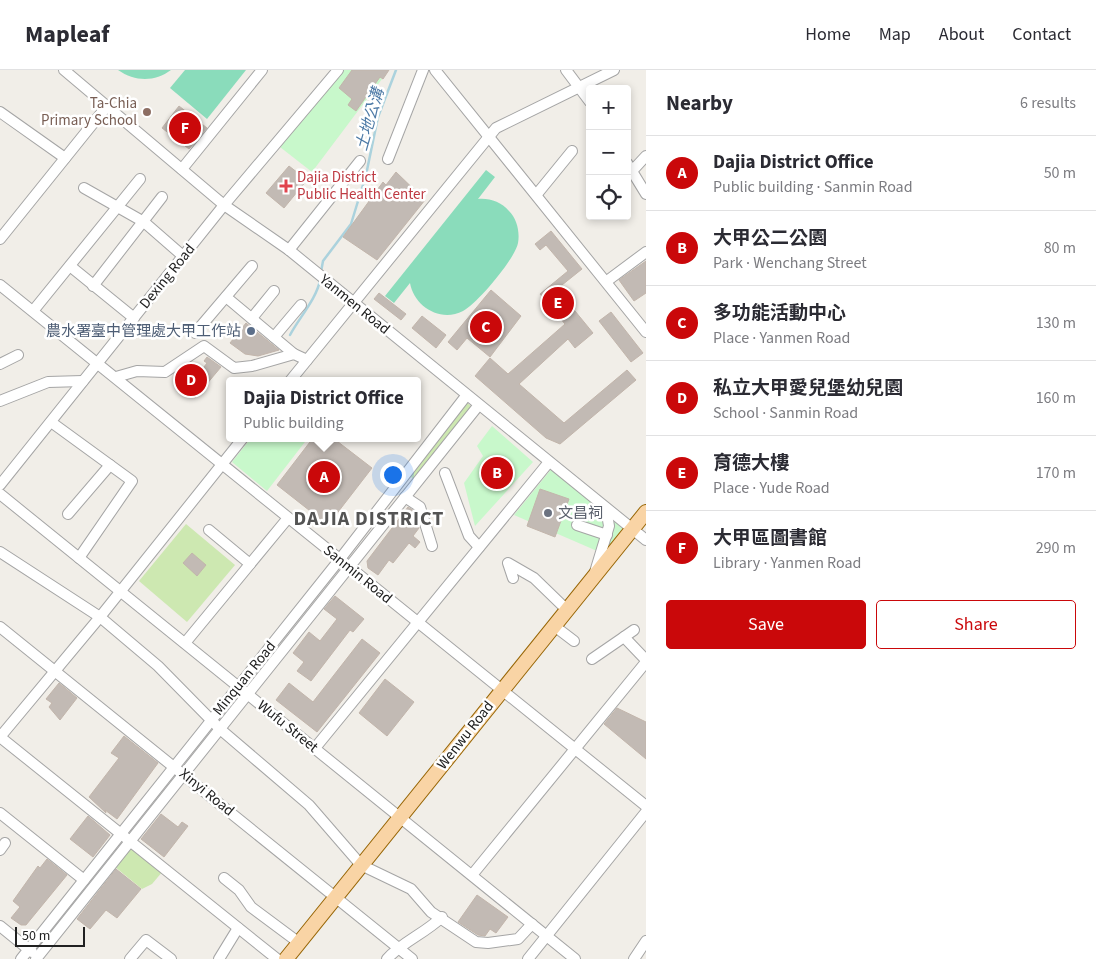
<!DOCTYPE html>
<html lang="en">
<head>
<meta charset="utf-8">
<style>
	body { margin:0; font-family:"Source Sans 3","Noto Sans TC",sans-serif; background:#f2f2f3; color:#2b2b33 }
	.controls { position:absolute; right:15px; top:15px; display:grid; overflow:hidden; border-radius:5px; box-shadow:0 2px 8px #0003 }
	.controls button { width:45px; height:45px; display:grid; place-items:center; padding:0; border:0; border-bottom:1px solid #e1e1e2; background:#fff; color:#2b2b33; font:25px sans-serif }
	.scale { position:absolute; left:15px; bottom:12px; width:70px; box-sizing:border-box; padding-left:5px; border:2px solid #212121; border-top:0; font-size:14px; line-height:18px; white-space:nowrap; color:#212121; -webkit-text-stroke:4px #fff; paint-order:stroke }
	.you { position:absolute; left:392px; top:404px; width:18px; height:18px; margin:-12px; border:4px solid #fff; border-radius:50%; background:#1a73e8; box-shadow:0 0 0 8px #1a73e833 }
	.badge { display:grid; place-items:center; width:32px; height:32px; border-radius:50%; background:#ca080a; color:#fff; font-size:16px; font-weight:700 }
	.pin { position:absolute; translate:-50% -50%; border:2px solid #fff; box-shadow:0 1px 5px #0006 }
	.popup { position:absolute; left:226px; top:307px; width:195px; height:65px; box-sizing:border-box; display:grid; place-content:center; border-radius:5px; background:#fff; filter:drop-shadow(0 1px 4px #0005); font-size:16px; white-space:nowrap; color:#7c7c81 }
	.popup b { font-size:19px; color:#2b2b33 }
	.popup::after { content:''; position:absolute; left:50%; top:100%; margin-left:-10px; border:10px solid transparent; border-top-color:#fff }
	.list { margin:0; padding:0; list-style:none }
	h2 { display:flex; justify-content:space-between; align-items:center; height:65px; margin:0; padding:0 20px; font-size:21px }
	h2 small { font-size:16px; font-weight:400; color:#7c7c81 }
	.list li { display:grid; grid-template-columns:32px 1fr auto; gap:15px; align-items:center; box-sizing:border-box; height:75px; padding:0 20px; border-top:1px solid #e1e1e2 }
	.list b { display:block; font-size:19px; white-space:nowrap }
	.list p { margin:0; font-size:16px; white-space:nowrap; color:#7c7c81 }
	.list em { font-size:16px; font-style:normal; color:#7c7c81 }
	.actions { display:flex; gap:10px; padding:15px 20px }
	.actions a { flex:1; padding:11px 0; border:1px solid #ca080a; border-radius:5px; text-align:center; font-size:18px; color:#ca080a }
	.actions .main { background:#ca080a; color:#fff }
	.icon { flex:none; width:28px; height:28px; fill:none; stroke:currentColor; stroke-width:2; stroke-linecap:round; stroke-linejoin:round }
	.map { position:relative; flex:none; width:646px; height:889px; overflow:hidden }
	header { display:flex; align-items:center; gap:30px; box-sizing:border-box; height:70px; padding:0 25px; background:#fff; border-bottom:1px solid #e1e1e2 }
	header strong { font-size:24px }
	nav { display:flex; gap:28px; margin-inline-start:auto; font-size:18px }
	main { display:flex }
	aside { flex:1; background:#fff }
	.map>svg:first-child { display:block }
</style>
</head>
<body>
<header>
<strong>Mapleaf</strong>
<nav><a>Home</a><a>Map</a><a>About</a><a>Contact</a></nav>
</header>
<main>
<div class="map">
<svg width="646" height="889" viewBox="0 0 646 889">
	<rect width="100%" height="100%" fill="#f1eee8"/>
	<!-- grass -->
	<g fill="#cde8b1">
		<polygon points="465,331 472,337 415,410 407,404"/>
		<polygon points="186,454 235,495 187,552 139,511"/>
		<polygon points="133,776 163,801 152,814 142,819 115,797"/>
	</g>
	<!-- park -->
	<g fill="#c8f8cb">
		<polygon points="342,0 369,0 382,9 312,102 280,77"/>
		<polygon points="492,356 533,392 475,456 464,413 483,386 477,376"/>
		<polygon points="251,368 308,368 267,421 232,392"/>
		<polygon points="553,397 625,455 604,484 514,445"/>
	</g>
	<!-- pitch -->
	<g fill="#8adcbb">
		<path d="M 118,0 L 171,0 C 155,12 135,12 118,0 Z"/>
		<polygon points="185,0 246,0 207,49 170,18"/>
		<path d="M 486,100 L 495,107 L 478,129 C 490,128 501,132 509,141 C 517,149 520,162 518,173 C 515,189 477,234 463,241 C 440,253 414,236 410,213 L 394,233 L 385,226 Z"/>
	</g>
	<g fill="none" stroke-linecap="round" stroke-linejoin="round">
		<!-- stream -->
		<g stroke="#abd2dd" stroke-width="2.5">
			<polyline points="321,202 323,191 351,154 366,105 378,47 396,0"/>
			<path d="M 290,265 C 299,248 317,228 320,210"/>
		</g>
	</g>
	<!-- building -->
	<g fill="#c2bab4" stroke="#c2b5ab">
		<polygon points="352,0 389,0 383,9 380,7 356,41 348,35 352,29 339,18"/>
		<polygon points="179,36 207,58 189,79 162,58"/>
		<polygon points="289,96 307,110 284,138 266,123"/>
		<polygon points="396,102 425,130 377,190 343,167 383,112 386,115"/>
		<polygon points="551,161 582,199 557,219 593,263 575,278 568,269 519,314 564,353 627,300 636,310 560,374 546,368 475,306 490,288 508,304 565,254 540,224 568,201 546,175 540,180 535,174"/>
		<polygon points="646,191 646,223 634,231 619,210"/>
		<polygon points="491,220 521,246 490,287 467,268 457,280 448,272"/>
		<polygon points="379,223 406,244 401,250 374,229"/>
		<polygon points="611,242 643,283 631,292 599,251"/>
		<polygon points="422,246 446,265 436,278 412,258"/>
		<polygon points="246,253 279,280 258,286 245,284 230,273"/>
		<polygon points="207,287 221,297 195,328 175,313 184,302 191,314 207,293 204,291"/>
		<polygon points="313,368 333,368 372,398 328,455 277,415"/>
		<polygon points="540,419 569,429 555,467 527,456"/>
		<polygon points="408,437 414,441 419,458 413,466 420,472 415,478 409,473 393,493 389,490 378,505 368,498 367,491"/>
		<polygon points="192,483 206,495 197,506 183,493"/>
		<polygon points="335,526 364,549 353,562 350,560 311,611 297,601 304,592 293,583 309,562 320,571 337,549 324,539"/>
		<polygon points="362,569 380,583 317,662 276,630 289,613 313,632"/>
		<polygon points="385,609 414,632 387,666 359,643"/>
		<polygon points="59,613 77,628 60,650 49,637 52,633 46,629"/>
		<polygon points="617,638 646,652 646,689 604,654"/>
		<polygon points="124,666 158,693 117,749 105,740 106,743 89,727 119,688 111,683"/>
		<polygon points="161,744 178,757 182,752 188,756 164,787 141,769"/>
		<polygon points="88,746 110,765 93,787 70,769"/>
		<polygon points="47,789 67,805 26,855 21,855 11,848 20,837 13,831 38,796 40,798"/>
		<polygon points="116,799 141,819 117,848 106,840 90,859 77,849"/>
		<polygon points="477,825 508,847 496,863 490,859 485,866 478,865 458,852"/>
	</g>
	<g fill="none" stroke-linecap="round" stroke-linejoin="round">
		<defs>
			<g id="minor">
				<polyline points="64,0 224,135 289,180 646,470"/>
				<polyline points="435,0 646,262"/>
				<polyline points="566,0 590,32"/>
				<polyline points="0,42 65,88"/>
				<polyline points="388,89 423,0"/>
				<polyline points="627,93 646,124"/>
				<polyline points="182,99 262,0"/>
				<polyline points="632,101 646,86"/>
				<polyline points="84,118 144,152 183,186"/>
				<polyline points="537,124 572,81"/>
				<polyline points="0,169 107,36"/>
				<polyline points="289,180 360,91"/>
				<polyline points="70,196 134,248"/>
				<polyline points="607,211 646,182"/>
				<path d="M 0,215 C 216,387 430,563 646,736"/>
				<polyline points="93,216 162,127"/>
				<polyline points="226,227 294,284"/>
				<polyline points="33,241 140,109"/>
				<polyline points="252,248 274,221"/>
				<polyline points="195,263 252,196"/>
				<polyline points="274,267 301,235"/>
				<polyline points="0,294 18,285"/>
				<polyline points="116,307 137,301 165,302 204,276 234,298 252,296 294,284 307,290"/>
				<polyline points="290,311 496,58 614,0"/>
				<polyline points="0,331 48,312 83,311"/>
				<polyline points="51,352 132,411 79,488"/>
				<polyline points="243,368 100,547 0,667 277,889"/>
				<polyline points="445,403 469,466 479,477"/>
				<polyline points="0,415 224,135 338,0"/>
				<polyline points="0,424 575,889"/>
				<polyline points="405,427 420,437 432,476"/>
				<polyline points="68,444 110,395"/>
				<polyline points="577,455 607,465"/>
				<polyline points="209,460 250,494"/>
				<polyline points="0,482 100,547 158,596 220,659 309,735 361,795 411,819 431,842 476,872 488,873 518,869 532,854"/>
				<polyline points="595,502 609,456 606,438"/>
				<polyline points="513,508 508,493 534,508 566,539"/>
				<polyline points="553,555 574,571"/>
				<polyline points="0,557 412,889"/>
				<polyline points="624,567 634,560"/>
				<polyline points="185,573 288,448"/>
				<polyline points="592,589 624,567 646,590"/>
				<polyline points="315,678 549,392"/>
				<polyline points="0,743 84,810"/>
				<polyline points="0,780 5,773"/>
				<polyline points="472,805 646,592"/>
				<polyline points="224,808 239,820 251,837 298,872"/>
				<polyline points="0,856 32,882"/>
				<polyline points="21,889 340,489 466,326"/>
				<polyline points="36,889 478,336"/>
				<polyline points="130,889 146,870 171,889"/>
				<polyline points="219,889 238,858"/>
				<path d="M 387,889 C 402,872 424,864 442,847"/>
				<polyline points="528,889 646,742"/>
				<polyline points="634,889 646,871"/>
			</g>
			<polyline id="major" points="286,889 646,442"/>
		</defs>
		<!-- minor casing -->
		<use href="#minor" stroke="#a5a5a5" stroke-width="12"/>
		<!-- major casing -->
		<use href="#major" stroke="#986606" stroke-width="16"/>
		<!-- minor -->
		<use href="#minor" stroke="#fff" stroke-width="10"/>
		<!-- major -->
		<use href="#major" stroke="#f9d4a5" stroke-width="14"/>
	</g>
	<!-- markers -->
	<circle fill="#8d6e63" stroke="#fff" stroke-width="2" cx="147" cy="42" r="5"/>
	<path fill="#e0444e" stroke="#fff" stroke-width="2" d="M283.5 108.5h5v5h5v5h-5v5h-5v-5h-5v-5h5z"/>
	<circle fill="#5c6f8a" stroke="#fff" stroke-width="2" cx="251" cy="261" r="5"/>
	<circle fill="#6b7280" stroke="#fff" stroke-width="2" cx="548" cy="443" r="5"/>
	<g text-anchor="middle" stroke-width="5" stroke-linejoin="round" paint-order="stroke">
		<!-- education labels -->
		<g font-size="15" fill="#785e54" stroke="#fff" text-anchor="end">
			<text x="137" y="38">Ta-Chia<tspan x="137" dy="17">Primary School</tspan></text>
		</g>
		<!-- health labels -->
		<g font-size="15" fill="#be3a42" stroke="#fff" text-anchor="start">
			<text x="297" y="112">Dajia District<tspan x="297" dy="17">Public Health Center</tspan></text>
		</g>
		<!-- street labels -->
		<g font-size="15" fill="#212121" stroke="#fff">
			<text transform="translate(167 206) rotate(-51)" y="5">Dexing Road</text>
			<text transform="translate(355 234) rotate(39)" y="5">Yanmen Road</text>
			<text transform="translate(358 504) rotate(39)" y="5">Sanmin Road</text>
			<text transform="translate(244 608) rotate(-51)" y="5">Minquan Road</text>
			<text transform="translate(288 656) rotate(39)" y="5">Wufu Street</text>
			<text transform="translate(465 665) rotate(-52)" y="5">Wenwu Road</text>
			<text transform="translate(207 722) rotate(39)" y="5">Xinyi Road</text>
		</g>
		<!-- service labels -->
		<g font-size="15" fill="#4e5e75" stroke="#fff" text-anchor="end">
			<text x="241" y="266">農水署臺中管理處大甲工作站</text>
		</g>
		<!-- worship labels -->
		<g font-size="15" fill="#5b616d" stroke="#fff" text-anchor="start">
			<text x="558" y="448">文昌祠</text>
		</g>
		<!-- water labels -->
		<g font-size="16" font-style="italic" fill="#4d7aa6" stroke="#fff">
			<text transform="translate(369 49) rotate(-74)" y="6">土地公溝</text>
		</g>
		<!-- district labels -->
		<g font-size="20" font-weight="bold" letter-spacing="1" fill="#545454" stroke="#fff">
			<text x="369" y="455">DAJIA DISTRICT</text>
		</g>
	</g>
</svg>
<div class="controls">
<button>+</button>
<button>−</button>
<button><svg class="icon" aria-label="locate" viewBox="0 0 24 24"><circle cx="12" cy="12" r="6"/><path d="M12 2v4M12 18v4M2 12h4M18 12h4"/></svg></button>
</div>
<div class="scale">50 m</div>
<div class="you"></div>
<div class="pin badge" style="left:324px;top:407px">A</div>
<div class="popup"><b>Dajia District Office</b>Public building</div>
<div class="pin badge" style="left:497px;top:403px">B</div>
<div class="pin badge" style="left:486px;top:257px">C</div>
<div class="pin badge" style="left:191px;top:310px">D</div>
<div class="pin badge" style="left:558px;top:233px">E</div>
<div class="pin badge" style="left:185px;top:58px">F</div>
</div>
<aside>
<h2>Nearby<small>6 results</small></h2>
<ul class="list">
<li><span class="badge">A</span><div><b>Dajia District Office</b><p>Public building · Sanmin Road</p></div><em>50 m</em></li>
<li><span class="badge">B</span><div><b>大甲公二公園</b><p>Park · Wenchang Street</p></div><em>80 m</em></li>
<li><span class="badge">C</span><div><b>多功能活動中心</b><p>Place · Yanmen Road</p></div><em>130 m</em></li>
<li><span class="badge">D</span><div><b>私立大甲愛兒堡幼兒園</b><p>School · Sanmin Road</p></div><em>160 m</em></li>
<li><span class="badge">E</span><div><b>育德大樓</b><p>Place · Yude Road</p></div><em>170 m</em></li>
<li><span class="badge">F</span><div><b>大甲區圖書館</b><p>Library · Yanmen Road</p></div><em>290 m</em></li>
</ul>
<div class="actions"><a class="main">Save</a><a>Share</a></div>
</aside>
</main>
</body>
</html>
